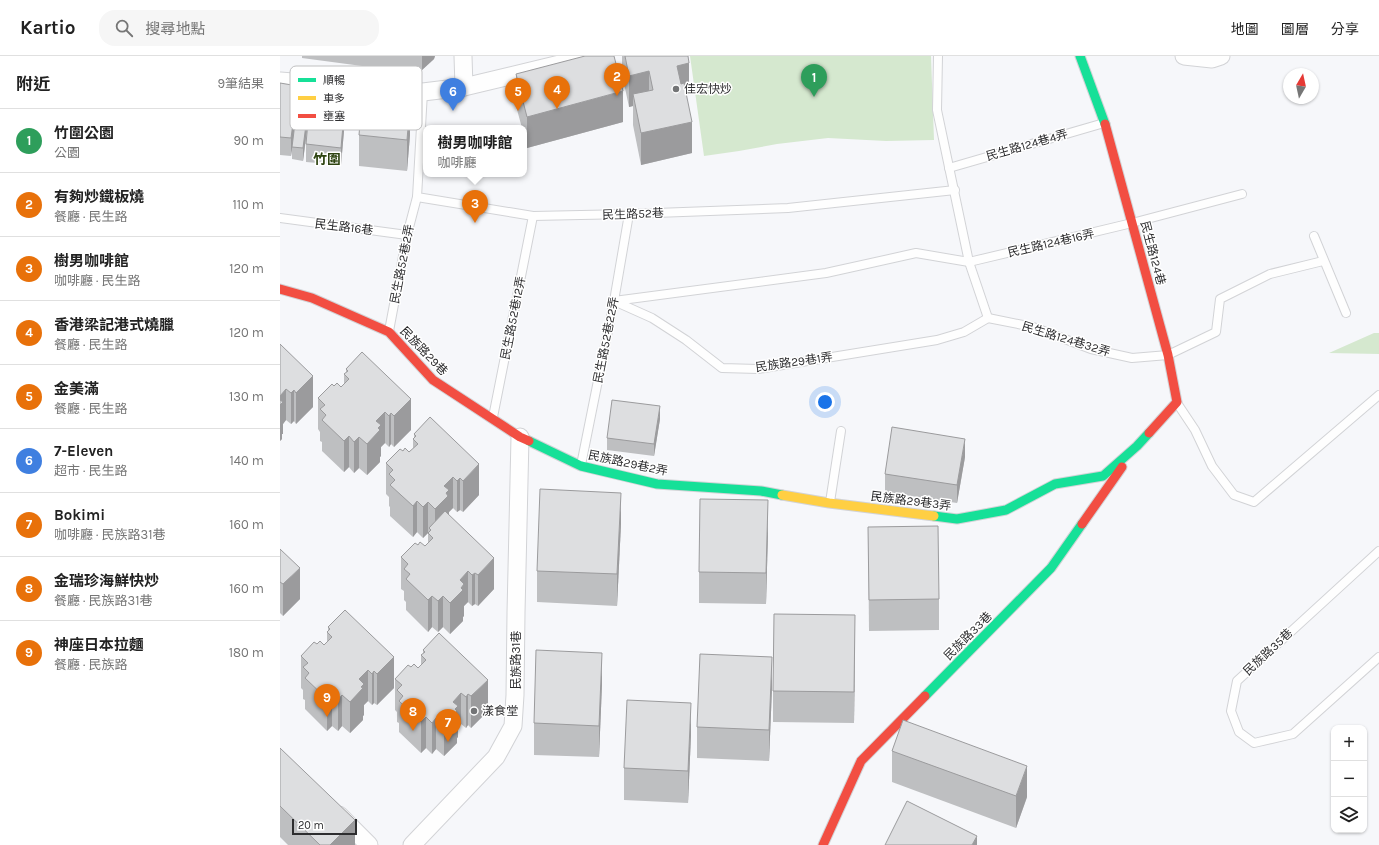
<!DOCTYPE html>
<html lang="zh-TW">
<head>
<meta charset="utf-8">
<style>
	body { margin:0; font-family:Karla,"Noto Sans TC",sans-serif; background:#f6f6f6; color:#222 }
	.controls { position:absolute; right:12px; bottom:12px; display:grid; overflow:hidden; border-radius:8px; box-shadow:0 1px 3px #0004 }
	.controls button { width:36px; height:36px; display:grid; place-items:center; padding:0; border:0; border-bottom:1px solid #e0e0e0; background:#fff; color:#222; font:20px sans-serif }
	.compass { position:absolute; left:1003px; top:12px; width:36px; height:36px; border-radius:50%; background:#fff; box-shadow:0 1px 3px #0004; rotate:9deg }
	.scale { position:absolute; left:12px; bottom:10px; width:65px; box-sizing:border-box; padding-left:4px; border:2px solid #2d2d2f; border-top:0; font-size:11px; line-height:14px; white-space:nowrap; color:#2d2d2f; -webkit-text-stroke:3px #fff; paint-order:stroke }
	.you { position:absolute; left:545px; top:346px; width:14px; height:14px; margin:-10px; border:3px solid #fff; border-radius:50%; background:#1a73e8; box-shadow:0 0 0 6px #1a73e833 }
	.badge { display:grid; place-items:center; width:26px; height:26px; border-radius:50%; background:#737476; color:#fff; font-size:13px; font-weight:700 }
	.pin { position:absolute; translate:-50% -33px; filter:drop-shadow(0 1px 2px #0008) }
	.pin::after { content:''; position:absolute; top:21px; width:14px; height:12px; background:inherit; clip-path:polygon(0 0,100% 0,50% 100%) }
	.popup { position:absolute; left:143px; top:69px; width:104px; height:52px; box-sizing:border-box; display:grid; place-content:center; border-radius:8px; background:#fff; filter:drop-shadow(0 1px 3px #0005); font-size:13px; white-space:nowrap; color:#767676 }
	.popup b { font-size:15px; color:#222 }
	.popup::after { content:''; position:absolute; left:50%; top:100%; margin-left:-8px; border:8px solid transparent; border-top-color:#fff }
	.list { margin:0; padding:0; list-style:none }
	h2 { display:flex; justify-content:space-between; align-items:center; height:52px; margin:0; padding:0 16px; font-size:17px }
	h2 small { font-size:13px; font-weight:400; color:#767676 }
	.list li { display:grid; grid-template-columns:26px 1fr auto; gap:12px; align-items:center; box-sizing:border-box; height:64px; padding:0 16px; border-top:1px solid #e0e0e0 }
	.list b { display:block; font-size:15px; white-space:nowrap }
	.list p { margin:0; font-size:13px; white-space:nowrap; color:#767676 }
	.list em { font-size:13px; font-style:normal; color:#767676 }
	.icon { flex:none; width:22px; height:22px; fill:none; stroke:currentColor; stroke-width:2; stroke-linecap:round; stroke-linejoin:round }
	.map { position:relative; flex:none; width:1099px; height:789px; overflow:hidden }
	header { display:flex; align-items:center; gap:24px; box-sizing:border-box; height:56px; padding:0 20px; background:#fff; border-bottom:1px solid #e0e0e0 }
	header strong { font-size:19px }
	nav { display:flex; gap:22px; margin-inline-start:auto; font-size:14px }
	.search { width:280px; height:36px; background:#f6f6f6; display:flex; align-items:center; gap:10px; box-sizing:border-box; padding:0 14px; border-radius:16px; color:#767676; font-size:15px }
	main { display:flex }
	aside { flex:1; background:#fff }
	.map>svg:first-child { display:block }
</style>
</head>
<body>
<header>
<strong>Kartio</strong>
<div class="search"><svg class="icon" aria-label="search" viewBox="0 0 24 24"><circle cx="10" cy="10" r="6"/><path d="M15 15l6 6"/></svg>搜尋地點</div>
<nav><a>地圖</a><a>圖層</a><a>分享</a></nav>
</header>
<main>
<aside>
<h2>附近<small>9筆結果</small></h2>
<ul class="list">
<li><span class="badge" style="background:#2e9e5b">1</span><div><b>竹圍公園</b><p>公園</p></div><em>90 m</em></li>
<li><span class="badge" style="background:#e8710a">2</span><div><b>有夠炒鐵板燒</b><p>餐廳 · 民生路</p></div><em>110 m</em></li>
<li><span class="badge" style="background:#e8710a">3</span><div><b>樹男咖啡館</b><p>咖啡廳 · 民生路</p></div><em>120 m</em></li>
<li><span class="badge" style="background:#e8710a">4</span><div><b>香港梁記港式燒臘</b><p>餐廳 · 民生路</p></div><em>120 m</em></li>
<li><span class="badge" style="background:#e8710a">5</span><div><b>金美滿</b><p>餐廳 · 民生路</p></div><em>130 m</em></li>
<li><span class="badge" style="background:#3f7fe0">6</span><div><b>7-Eleven</b><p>超市 · 民生路</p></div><em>140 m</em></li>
<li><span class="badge" style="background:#e8710a">7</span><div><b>Bokimi</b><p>咖啡廳 · 民族路31巷</p></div><em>160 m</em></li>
<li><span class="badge" style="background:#e8710a">8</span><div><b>金瑞珍海鮮快炒</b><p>餐廳 · 民族路31巷</p></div><em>160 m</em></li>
<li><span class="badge" style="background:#e8710a">9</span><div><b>神座日本拉麵</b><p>餐廳 · 民族路</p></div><em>180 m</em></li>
</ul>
</aside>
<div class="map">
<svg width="1099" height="789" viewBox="0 0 1099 789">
	<rect width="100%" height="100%" fill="#f6f7fa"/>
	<!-- green -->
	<g fill="#d5e8cf">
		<polygon points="410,0 651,0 654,84 606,85 548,82 497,88 459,95 424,100"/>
		<polygon points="1094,277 1099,277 1099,298 1049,297"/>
	</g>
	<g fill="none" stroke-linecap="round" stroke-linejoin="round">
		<defs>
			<g id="lane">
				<polyline points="658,0 657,54 689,206 708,262"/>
				<polyline points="143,36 137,141 253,160 349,158 508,152 675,134"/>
				<polyline points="669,112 824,67"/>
				<polyline points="0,162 127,179"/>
				<polyline points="1034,180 1066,257"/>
				<polyline points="334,245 546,217 636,197 689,206 852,167 962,138"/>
				<polyline points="334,245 372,262 406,284 442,312 478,313 657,284 684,276 708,262"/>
				<polyline points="708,262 753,271 811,293 852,302 888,299 936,276 940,243 990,218 1043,205"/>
				<polyline points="109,275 127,179 137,141"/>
				<polyline points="897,347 915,374 932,410 954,439 974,446 1099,339"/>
				<polyline points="213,361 253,160"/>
				<polyline points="301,409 334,245 349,158"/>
				<polyline points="550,446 561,375"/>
				<polyline points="1099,495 957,625 951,655 959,676 974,687 1013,678 1099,601"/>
			</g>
			<g id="street">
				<polyline points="183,0 184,31"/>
				<polyline points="904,0 932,3 941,0"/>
				<polyline points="0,25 143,36 184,31 313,0"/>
				<polyline points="59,759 89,789"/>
				<polyline points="132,789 216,701 233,670 235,639 236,557 240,381"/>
			</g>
			<g id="fast">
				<polyline points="800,0 825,68"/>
				<polyline points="249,385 301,410 377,428 481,435 502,439"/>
				<polyline points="654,460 677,463 726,454 775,428 823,420 857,390 869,377"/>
				<polyline points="645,640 771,512 802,468"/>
			</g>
			<polyline id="slow" points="502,439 549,447 654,460"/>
			<g id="jam">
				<polyline points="825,68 888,299 897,346 869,377"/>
				<polyline points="0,233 32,242 109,276 153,324 240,381 249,385"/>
				<polyline points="802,468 842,411"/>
				<polyline points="543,789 581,705 645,640"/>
			</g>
		</defs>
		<!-- lane casing -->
		<use href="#lane" stroke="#d2d3d6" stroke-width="10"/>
		<!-- street casing -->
		<use href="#street" stroke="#d2d3d6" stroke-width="19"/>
		<!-- fast casing -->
		<use href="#fast" stroke="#d2d3d6" stroke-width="11"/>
		<!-- slow casing -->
		<use href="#slow" stroke="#d2d3d6" stroke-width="11"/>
		<!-- jam casing -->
		<use href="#jam" stroke="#d2d3d6" stroke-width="11"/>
		<!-- lane -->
		<use href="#lane" stroke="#fefefe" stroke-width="8"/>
		<!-- street -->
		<use href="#street" stroke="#fefefe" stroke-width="17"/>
		<!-- fast -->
		<use href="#fast" stroke="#16e098" stroke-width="9"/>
		<!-- slow -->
		<use href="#slow" stroke="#ffcf43" stroke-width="9"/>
		<!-- jam -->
		<use href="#jam" stroke="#f24e42" stroke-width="9"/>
	</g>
	<!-- wall -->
	<g fill="#bebfc1">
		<polygon points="22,0 155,0 154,3 142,14 127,16 22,2"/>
		<polygon points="342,0 408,0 409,38 406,39 412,97 361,109 353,69 353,50 349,51 342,18"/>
		<polygon points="236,18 343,66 247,92 244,80 244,72 242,72 236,50"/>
		<polygon points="0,27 18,43 66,52 61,109 26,106 26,88 28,69 23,105 12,103 12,91 14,77 11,100 0,99"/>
		<polygon points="79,79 130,79 127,115 79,110"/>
		<polygon points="0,288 33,351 16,368 14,365 11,368 6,364 3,368 3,378 2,378 2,383 0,385"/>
		<polygon points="66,313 131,374 114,391 111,388 109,391 105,387 101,391 101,400 100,401 100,406 87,419 79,412 74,417 69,411 64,416 42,395 42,386 40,385 40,376 38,373 38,342 54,330 61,331 64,328 64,318 66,317"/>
		<polygon points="380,363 374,400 327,394 327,382"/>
		<polygon points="134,378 199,439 183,456 180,454 177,456 173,452 169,456 169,459 214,533 198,550 195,548 192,550 188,546 184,550 184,560 183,561 183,565 170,578 163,571 158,576 152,571 148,576 126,554 126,546 124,544 124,535 121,533 121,501 138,489 145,490 148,487 148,477 143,482 137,476 133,481 110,460 110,451 109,450 109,441 106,438 106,407 123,395 129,396 133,393 133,383 134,382"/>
		<polygon points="685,401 677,447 605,436 605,418"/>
		<polygon points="341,468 337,550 257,546 257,515"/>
		<polygon points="588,471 659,543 659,574 589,575"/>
		<polygon points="488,476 486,548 419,547 419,516"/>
		<polygon points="0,493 20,543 3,560 0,557"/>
		<polygon points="48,571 114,632 97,649 94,647 92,649 88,645 84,649 84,659 83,660 83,664 70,677 62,670 58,675 52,670 47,675 25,653 25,644 23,643 23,634 21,632 21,600 37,588 44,589 47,586 47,576 48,575"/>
		<polygon points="575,591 574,667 493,666 493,635"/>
		<polygon points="143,594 208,655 191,672 188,669 186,672 181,668 178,672 178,681 177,682 177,687 164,700 156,693 152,698 146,692 141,697 119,676 119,667 117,666 117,656 115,654 115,623 131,611 138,612 141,609 141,599 143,598"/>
		<polygon points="322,628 319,701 254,699 254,667"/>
		<polygon points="492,632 489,705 417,702 417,671"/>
		<polygon points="411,679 408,747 344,744 344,712"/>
		<polygon points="0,692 75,789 8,789 0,781"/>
		<polygon points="612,695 747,741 736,772 612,726"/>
	</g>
	<!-- shaded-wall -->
	<g fill="#9b9b9d">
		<polygon points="142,0 155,0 154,3 142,14"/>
		<polygon points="409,7 409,38 397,41 397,10"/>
		<polygon points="369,15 369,47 353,38 353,50 349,51 349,20"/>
		<polygon points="18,30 18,47 11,100 11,82"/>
		<polygon points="66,34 66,52 61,109 61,92"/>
		<polygon points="343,35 343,66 247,92 247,61"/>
		<polygon points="30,37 30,49 23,105 23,92"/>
		<polygon points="130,47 130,79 127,115 127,84"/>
		<polygon points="412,66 412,97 361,109 361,77"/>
		<polygon points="33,320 33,351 16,368 16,337"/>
		<polygon points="6,333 6,364 3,368 3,378 2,378 2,383 0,385 0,340"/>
		<polygon points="14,334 14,365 11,368 11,337"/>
		<polygon points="131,343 131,374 114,391 114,360"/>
		<polygon points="380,350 380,363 374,400 374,388"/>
		<polygon points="105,356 105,387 101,391 101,400 100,401 100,406 87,419 87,388 96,365"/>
		<polygon points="111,357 111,388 109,391 109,360"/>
		<polygon points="69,380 69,411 64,416 64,385"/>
		<polygon points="79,381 79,412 74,417 74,386"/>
		<polygon points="685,383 685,401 677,447 677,429"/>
		<polygon points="199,408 199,439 183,456 183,425"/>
		<polygon points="173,421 173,452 169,456 169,465 155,484 155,453 164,430"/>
		<polygon points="180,422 180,454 177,456 177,425"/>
		<polygon points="341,437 341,468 337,550 337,518"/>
		<polygon points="488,444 488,476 486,548 486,517"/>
		<polygon points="137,445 137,476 133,481 133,450"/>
		<polygon points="148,446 148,477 143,482 143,451"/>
		<polygon points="214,502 214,533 198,550 198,519"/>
		<polygon points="20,512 20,543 3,560 3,528"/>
		<polygon points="188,515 188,546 184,550 184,560 183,561 183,565 170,578 170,547 180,524"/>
		<polygon points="195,517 195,548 192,550 192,519"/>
		<polygon points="152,540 152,571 148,576 148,544"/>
		<polygon points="163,540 163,571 158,576 158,545"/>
		<polygon points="575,559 575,591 574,667 574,636"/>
		<polygon points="322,597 322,628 319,701 319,670"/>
		<polygon points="114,601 114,632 97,649 97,618"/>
		<polygon points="492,601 492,632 489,705 489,674"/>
		<polygon points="88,614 88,645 84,649 84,659 83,660 83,664 70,677 70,646 79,623"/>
		<polygon points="94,615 94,647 92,649 92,618"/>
		<polygon points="208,624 208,655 191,672 191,640"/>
		<polygon points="181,637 181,668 178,672 178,681 177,682 177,687 164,700 164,669 173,646"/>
		<polygon points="188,638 188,669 186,672 186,641"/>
		<polygon points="52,639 52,670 47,675 47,643"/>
		<polygon points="62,639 62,670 58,675 58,644"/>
		<polygon points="411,647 411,679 408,747 408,715"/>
		<polygon points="146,661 146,692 141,697 141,666"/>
		<polygon points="156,662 156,693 152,698 152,667"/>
		<polygon points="747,710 747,741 736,772 736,740"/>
		<polygon points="75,764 75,789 50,789"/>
		<polygon points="697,780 697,789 692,789"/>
	</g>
	<!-- building -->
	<g fill="#dddee0" stroke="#9b9b9d">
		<polygon points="305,0 334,0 343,35 247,61 236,18"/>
		<polygon points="345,0 408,0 409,7 397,10 401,28 404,27 412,66 361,77 353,38 373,34 369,15 349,20"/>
		<polygon points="0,27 18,30 11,82 0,81"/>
		<polygon points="31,31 66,34 61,92 26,88"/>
		<polygon points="19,35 30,37 23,92 12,91"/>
		<polygon points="82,43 130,47 127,84 79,79"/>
		<polygon points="0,288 33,320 16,337 14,334 11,337 6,333 0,340"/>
		<polygon points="82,296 131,343 114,360 111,357 109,360 105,356 96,365 101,369 98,372 100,374 87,388 79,381 74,386 69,380 64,385 42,364 46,359 40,353 45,349 38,342 52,328 54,330 57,327 61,331 69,323 64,318 68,315 66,313"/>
		<polygon points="0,344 3,346 0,349"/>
		<polygon points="332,344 380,350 374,388 327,382"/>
		<polygon points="150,361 199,408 183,425 180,422 177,425 173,421 164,430 169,434 166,437 168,440 155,453 148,446 143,451 137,445 133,450 110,429 115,424 109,418 113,414 106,407 120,393 123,395 125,392 129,396 138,388 133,383 136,380 134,378"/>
		<polygon points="612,371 685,383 677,429 605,418"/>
		<polygon points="260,433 341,437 337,518 257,515"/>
		<polygon points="420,443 488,444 486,517 419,516"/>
		<polygon points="165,455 214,502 198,519 195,517 192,519 188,515 180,524 184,528 181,532 183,534 170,547 163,540 158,545 152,540 148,544 126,523 130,518 124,513 128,508 121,501 135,487 138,489 140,486 145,490 153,482 148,477 151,474 149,472"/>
		<polygon points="658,470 659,543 589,544 588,471"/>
		<polygon points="0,493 20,512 3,528 0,526"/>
		<polygon points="65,554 114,601 97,618 94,615 92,618 88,614 79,623 84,628 81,631 83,632 70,646 62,639 58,644 52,639 47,643 25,622 29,617 23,611 28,607 21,600 34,586 37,588 40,585 44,589 52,581 47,576 50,573 48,571"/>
		<polygon points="494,558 575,559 574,636 493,635"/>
		<polygon points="159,577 208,624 191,640 188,638 186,641 181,637 173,646 178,650 175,653 177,655 164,669 156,662 152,667 146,661 141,666 119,645 123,640 117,634 122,629 115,623 128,609 131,611 134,608 138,612 146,604 141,599 145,596 143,594"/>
		<polygon points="256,594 322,597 319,670 254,667"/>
		<polygon points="420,598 492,601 489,674 417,671"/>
		<polygon points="347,644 411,647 408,715 344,712"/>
		<polygon points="623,664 747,710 736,740 612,695"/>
		<polygon points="0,692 75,764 50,789 40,789 0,750"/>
		<polygon points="627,745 697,780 692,789 605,789"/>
	</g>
	<!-- markers -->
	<g fill="#737476" stroke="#fff" stroke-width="1.5">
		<circle cx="396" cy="33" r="4"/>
		<circle cx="194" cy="655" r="4"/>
	</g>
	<g text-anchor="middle" stroke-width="3" stroke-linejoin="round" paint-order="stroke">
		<!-- poi labels -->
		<g font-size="12" fill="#2d2d2f" stroke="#fff" text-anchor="start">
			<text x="404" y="37">佳宏快炒</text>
			<text x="202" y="659">漾食堂</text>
		</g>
		<!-- street labels -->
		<g font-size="12" fill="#2d2d2f" stroke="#fff">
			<text transform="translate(747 89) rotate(-16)" y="4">民生路124巷4弄</text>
			<text transform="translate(353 158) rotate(-2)" y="4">民生路52巷</text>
			<text transform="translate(64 171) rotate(7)" y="4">民生路16巷</text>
			<text transform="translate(771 187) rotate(-13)" y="4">民生路124巷16弄</text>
			<text transform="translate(873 197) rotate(75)" y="4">民生路124巷</text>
			<text transform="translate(122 208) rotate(-79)" y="4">民生路52巷2弄</text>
			<text transform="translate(233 262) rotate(-79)" y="4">民生路52巷12弄</text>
			<text transform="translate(786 283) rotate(17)" y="4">民生路124巷32弄</text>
			<text transform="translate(326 284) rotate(-79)" y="4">民生路52巷22弄</text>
			<text transform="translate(144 295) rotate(46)" y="4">民族路29巷</text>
			<text transform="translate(514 306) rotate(-8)" y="4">民族路29巷1弄</text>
			<text transform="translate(348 407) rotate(12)" y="4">民族路29巷2弄</text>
			<text transform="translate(631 445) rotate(7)" y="4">民族路29巷3弄</text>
			<text transform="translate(688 580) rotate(-45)" y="4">民族路33巷</text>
			<text transform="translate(988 596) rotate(-43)" y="4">民族路35巷</text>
			<text transform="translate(236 604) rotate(-90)" y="4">民族路31巷</text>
		</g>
		<!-- quarter labels -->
		<g font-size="14" font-weight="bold" fill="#2e4411" stroke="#fff">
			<text x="47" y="108">竹圍</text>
		</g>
	</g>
	<!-- legend -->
	<rect x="10" y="10" width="132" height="64" rx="6" fill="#fff" stroke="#c0c0c1" stroke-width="1"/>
	<rect x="18" y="22" width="18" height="4" fill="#16e098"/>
	<rect x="18" y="40" width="18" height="4" fill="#ffcf43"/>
	<rect x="18" y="58" width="18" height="4" fill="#f24e42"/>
	<g font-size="11" fill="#2d2d2f">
		<text x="43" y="28">順暢</text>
		<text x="43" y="46">車多</text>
		<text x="43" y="64">壅塞</text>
	</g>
</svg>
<div class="controls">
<button>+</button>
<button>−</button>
<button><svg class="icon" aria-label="layers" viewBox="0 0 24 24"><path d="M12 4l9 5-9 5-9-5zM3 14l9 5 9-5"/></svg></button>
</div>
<svg class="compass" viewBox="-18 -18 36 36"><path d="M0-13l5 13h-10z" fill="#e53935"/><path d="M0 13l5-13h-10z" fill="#767676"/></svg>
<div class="scale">20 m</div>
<div class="you"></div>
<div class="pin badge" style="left:534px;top:41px;background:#2e9e5b">1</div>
<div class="pin badge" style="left:337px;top:40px;background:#e8710a">2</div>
<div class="pin badge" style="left:195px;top:167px;background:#e8710a">3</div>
<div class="popup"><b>樹男咖啡館</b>咖啡廳</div>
<div class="pin badge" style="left:277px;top:53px;background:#e8710a">4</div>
<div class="pin badge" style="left:238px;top:55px;background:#e8710a">5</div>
<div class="pin badge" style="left:173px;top:55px;background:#3f7fe0">6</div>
<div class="pin badge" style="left:168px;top:686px;background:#e8710a">7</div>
<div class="pin badge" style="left:133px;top:675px;background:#e8710a">8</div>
<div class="pin badge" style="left:47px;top:661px;background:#e8710a">9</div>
</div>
</main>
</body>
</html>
